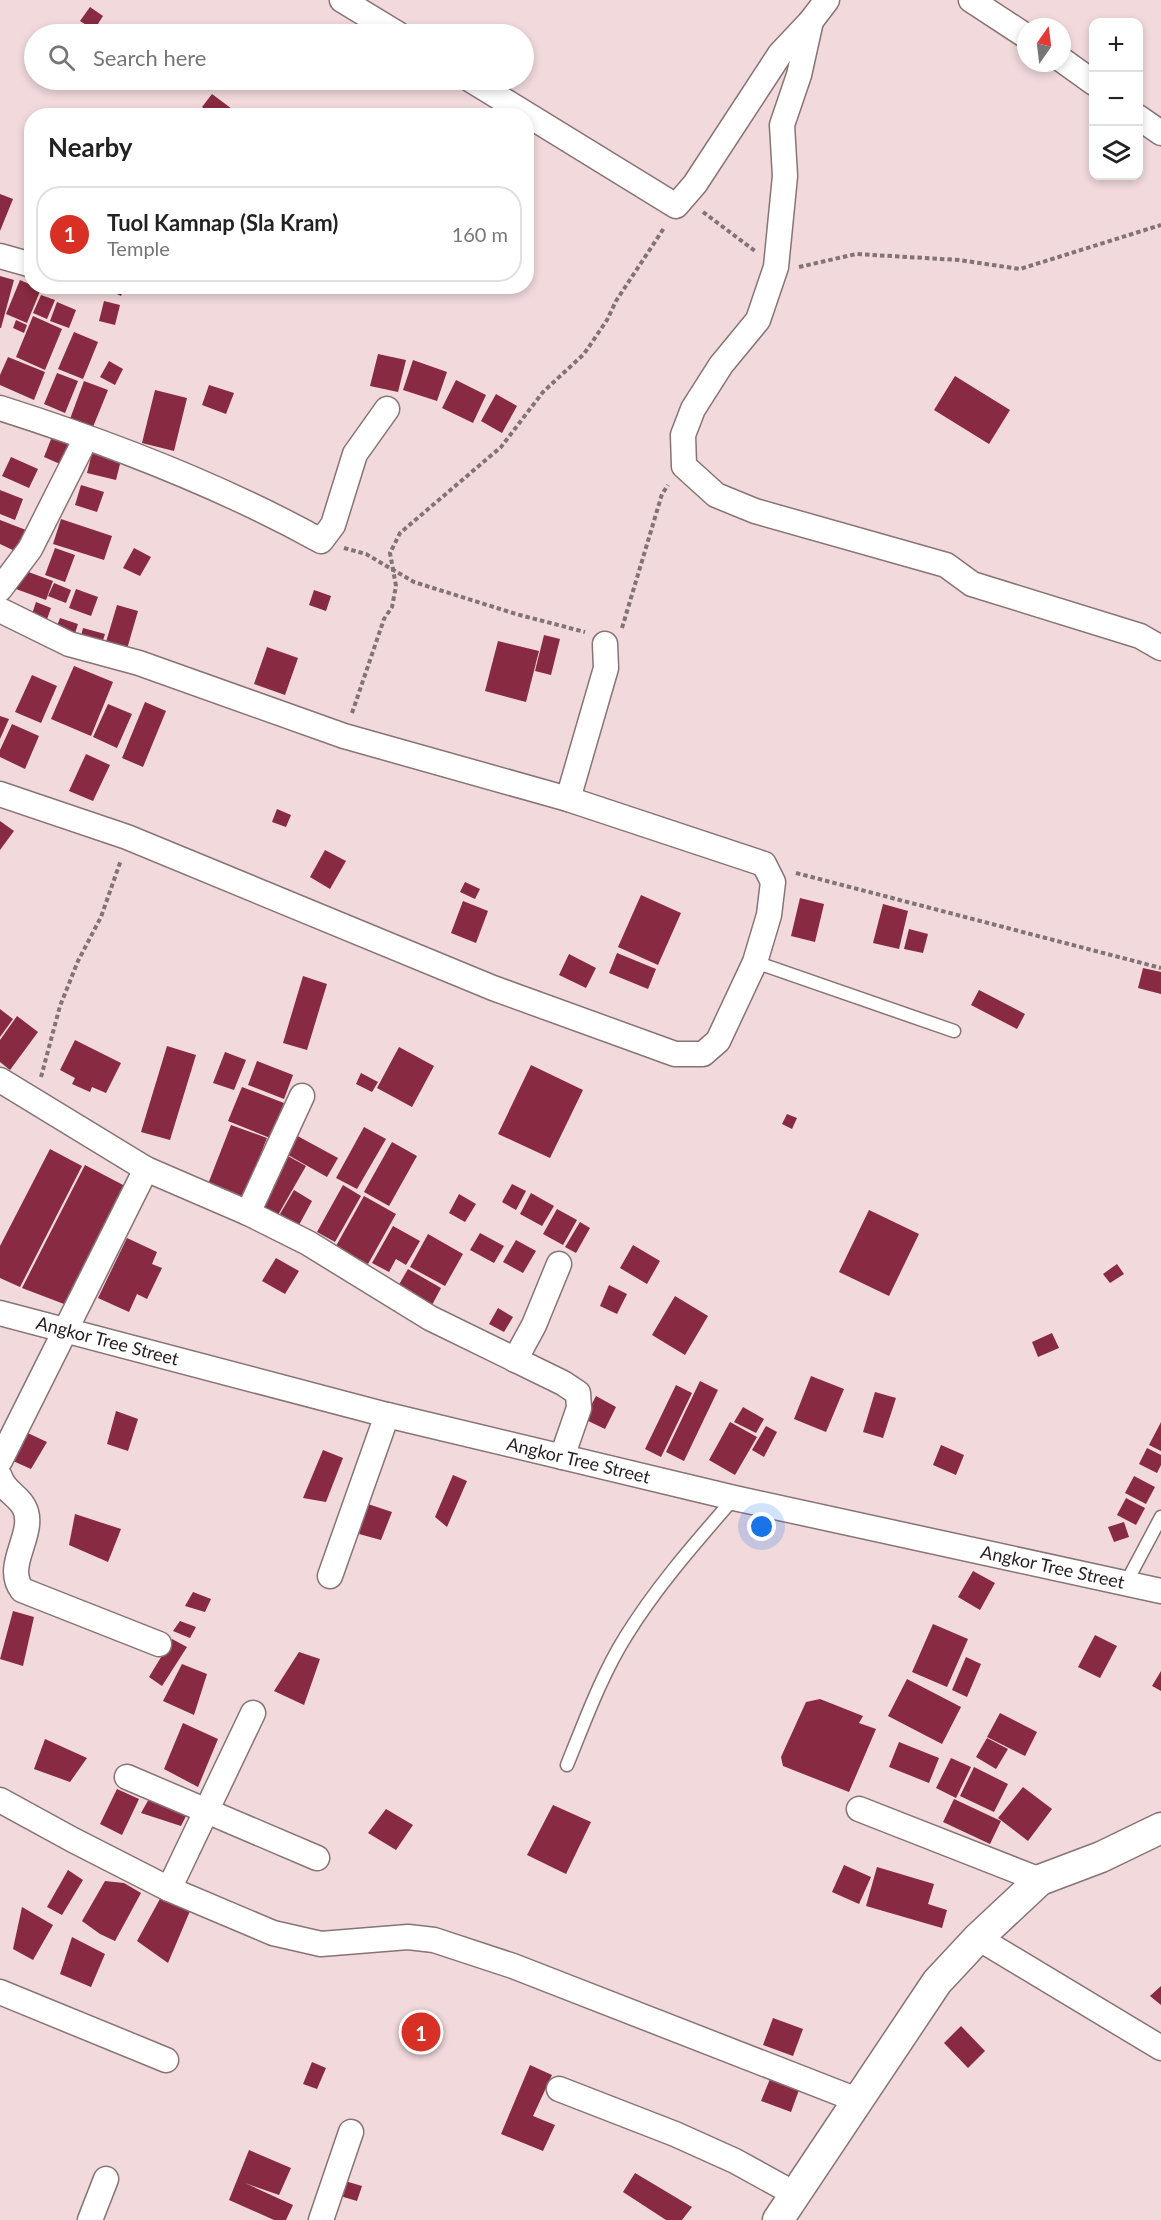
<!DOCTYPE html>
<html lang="en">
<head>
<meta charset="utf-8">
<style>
	body { margin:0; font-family:Lato,sans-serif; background:#f2f2f2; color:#222 }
	.controls { position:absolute; right:18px; top:18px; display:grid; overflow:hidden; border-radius:12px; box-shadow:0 3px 9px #0003 }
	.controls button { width:54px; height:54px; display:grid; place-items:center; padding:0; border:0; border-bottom:2px solid #e0e0e0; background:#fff; color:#222; font:30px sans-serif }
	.compass { position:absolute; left:1017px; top:18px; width:54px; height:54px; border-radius:50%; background:#fff; box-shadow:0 3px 9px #0003; rotate:14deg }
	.you { position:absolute; left:762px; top:1527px; width:21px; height:21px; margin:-15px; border:4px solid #fff; border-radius:50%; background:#1a73e8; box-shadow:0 0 0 9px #1a73e833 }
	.badge { display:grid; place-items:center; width:39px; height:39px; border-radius:50%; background:#d93025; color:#fff; font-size:20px; font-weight:700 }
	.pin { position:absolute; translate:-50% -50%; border:3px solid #fff; box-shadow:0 2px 6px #0006 }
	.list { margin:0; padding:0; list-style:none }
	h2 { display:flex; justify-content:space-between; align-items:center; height:78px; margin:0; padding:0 24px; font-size:26px }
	h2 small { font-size:20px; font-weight:400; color:#767676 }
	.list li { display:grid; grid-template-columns:39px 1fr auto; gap:18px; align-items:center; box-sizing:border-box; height:96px; margin:0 12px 12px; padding:0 12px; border:2px solid #e0e0e0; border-radius:24px }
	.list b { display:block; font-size:22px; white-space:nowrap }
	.list p { margin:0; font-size:20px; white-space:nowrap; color:#767676 }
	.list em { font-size:20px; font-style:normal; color:#767676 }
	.icon { flex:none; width:33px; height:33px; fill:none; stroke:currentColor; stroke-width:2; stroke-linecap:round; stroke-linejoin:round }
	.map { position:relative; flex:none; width:1161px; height:2220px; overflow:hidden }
	.search { position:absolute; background:#fff; box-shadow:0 3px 9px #0003; left:24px; top:24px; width:510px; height:66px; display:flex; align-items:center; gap:15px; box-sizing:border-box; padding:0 21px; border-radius:33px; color:#767676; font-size:22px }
	.panel { position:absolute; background:#fff; box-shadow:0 3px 9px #0003; left:24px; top:108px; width:510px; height:186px; border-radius:24px }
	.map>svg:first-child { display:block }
</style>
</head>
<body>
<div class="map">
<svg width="1161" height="2220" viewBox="0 0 1161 2220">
	<rect width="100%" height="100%" fill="#f1d9dc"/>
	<!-- building -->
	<g fill="#882a41">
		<polygon points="90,7 103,16 94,30 80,21"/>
		<polygon points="212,94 232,109 227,116 214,116 202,107"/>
		<polygon points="0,194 13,199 0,231"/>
		<polygon points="0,276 14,280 1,328 0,328"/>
		<polygon points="20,280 41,289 27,323 6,314"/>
		<polygon points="100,286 125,286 121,296"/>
		<polygon points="41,295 55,300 47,319 33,313"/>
		<polygon points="104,301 120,305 115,325 99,321"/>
		<polygon points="57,302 76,310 69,328 50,321"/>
		<polygon points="33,316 62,329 45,370 16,357"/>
		<polygon points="16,320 27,325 24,333 13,328"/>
		<polygon points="74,332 98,342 83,379 58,369"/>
		<polygon points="378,354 406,360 398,392 370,386"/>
		<polygon points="8,357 45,372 34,400 0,385 0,375"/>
		<polygon points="413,360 447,372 437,401 403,390"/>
		<polygon points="109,361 123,369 115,385 100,377"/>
		<polygon points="57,373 78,381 65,413 44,404"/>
		<polygon points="955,376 1010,410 989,444 934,410"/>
		<polygon points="456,380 486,395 473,423 442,408"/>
		<polygon points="84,381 108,390 93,427 70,419"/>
		<polygon points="209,385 234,393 226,414 202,405"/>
		<polygon points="155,390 187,398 174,451 142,443"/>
		<polygon points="496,394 517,406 502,433 481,421"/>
		<polygon points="53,434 70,441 60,464 44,457"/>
		<polygon points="92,453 121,460 116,480 87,473"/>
		<polygon points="11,457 38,469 29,488 2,476"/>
		<polygon points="81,485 104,492 97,512 75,505"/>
		<polygon points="0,490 23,499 15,520 0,514"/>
		<polygon points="61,519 112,536 104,560 53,544"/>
		<polygon points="0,520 26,530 17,552 0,544"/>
		<polygon points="55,548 75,555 65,582 45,575"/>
		<polygon points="134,548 151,557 140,576 123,568"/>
		<polygon points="23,570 53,581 46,600 16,589"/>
		<polygon points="54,583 71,590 66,603 48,596"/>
		<polygon points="76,589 98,597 91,616 69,608"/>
		<polygon points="314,590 331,596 326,611 309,605"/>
		<polygon points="36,602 51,608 46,622 31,617"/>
		<polygon points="117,605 138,611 127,649 106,642"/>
		<polygon points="60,618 78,624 74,637 55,631"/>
		<polygon points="83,628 105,634 101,647 80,640"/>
		<polygon points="544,635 560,639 551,675 535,671"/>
		<polygon points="498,641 539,651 526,702 485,691"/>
		<polygon points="267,647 298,658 285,695 254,684"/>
		<polygon points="74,666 113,682 91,736 51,719"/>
		<polygon points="32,675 57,686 41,723 15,712"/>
		<polygon points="145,702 166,711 143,767 122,758"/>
		<polygon points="108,704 132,714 117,748 93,737"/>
		<polygon points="0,716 9,719 0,739"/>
		<polygon points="12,724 39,736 25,769 0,757 0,750"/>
		<polygon points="86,754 110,765 93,801 69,791"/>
		<polygon points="277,809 291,815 286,827 272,822"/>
		<polygon points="0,821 14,831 0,850"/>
		<polygon points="325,850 346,861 330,889 310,877"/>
		<polygon points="465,882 480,889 475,899 460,892"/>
		<polygon points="641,895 681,913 658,965 618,947"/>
		<polygon points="800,898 824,904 815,942 791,936"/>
		<polygon points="463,901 488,911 476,943 451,933"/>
		<polygon points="883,904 908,911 899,949 873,943"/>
		<polygon points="909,929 928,934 923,953 904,949"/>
		<polygon points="617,953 656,969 648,989 609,973"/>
		<polygon points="569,954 596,968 586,988 559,975"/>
		<polygon points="1143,968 1161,972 1161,994 1138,988"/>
		<polygon points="303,976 327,984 307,1050 283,1043"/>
		<polygon points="979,990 1025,1014 1017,1029 971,1005"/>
		<polygon points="0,1009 13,1019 0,1037"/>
		<polygon points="17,1016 38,1032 10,1070 0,1062 0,1040"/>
		<polygon points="75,1040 121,1063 106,1093 92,1087 90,1092 72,1084 75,1078 60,1070"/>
		<polygon points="167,1046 196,1055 170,1140 141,1132"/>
		<polygon points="399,1047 434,1066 412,1107 377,1088"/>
		<polygon points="225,1052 246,1060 234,1090 213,1083"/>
		<polygon points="257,1061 293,1075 284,1099 248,1085"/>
		<polygon points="531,1065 583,1090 550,1158 498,1134"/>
		<polygon points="361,1073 378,1082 372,1092 356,1084"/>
		<polygon points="242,1087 284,1103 270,1138 228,1121"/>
		<polygon points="787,1114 797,1118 792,1129 782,1124"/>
		<polygon points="231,1125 267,1138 244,1197 208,1184"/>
		<polygon points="364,1127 386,1139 357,1189 336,1178"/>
		<polygon points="292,1133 338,1158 327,1177 281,1151"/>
		<polygon points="392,1142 417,1156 389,1206 364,1192"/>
		<polygon points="50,1149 82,1166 20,1287 0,1278 0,1246"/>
		<polygon points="286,1155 306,1166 278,1215 258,1204"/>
		<polygon points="85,1165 125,1186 64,1304 22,1288"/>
		<polygon points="512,1184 526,1191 516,1210 502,1202"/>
		<polygon points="343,1185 361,1196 335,1242 317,1232"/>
		<polygon points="294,1190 312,1201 299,1225 280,1214"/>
		<polygon points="531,1193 554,1206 542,1226 520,1214"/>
		<polygon points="459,1194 476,1204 465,1222 449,1213"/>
		<polygon points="364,1196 396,1214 368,1264 336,1246"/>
		<polygon points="557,1209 577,1220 563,1245 543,1234"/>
		<polygon points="869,1210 919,1234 889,1296 839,1272"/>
		<polygon points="580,1222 590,1228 576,1253 565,1247"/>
		<polygon points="393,1226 420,1241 406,1265 396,1259 389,1272 372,1263"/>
		<polygon points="480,1233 504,1246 494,1263 470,1250"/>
		<polygon points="428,1234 463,1254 445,1286 410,1267"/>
		<polygon points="127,1238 157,1252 152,1264 162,1268 147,1299 137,1294 129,1312 98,1298"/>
		<polygon points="516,1240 536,1251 523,1273 503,1262"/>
		<polygon points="633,1245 660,1261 647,1284 620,1268"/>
		<polygon points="276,1258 299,1271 285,1294 262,1281"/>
		<polygon points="1117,1264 1124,1274 1110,1283 1103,1274"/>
		<polygon points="408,1269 441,1288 431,1307 397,1288"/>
		<polygon points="609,1285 627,1294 617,1314 600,1306"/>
		<polygon points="675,1296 708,1316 685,1355 652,1335"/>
		<polygon points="498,1308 513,1317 504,1332 489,1324"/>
		<polygon points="1052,1333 1059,1348 1038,1357 1032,1342"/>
		<polygon points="811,1376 844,1389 826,1432 794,1419"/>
		<polygon points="700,1381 718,1390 684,1461 666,1452"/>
		<polygon points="676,1385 692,1393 661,1457 645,1449"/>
		<polygon points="875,1392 896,1398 883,1438 863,1432"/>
		<polygon points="596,1396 616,1407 605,1429 584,1419"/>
		<polygon points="743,1407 764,1419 756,1433 734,1422"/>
		<polygon points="116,1411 138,1419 128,1451 107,1444"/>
		<polygon points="730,1422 757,1437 735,1475 709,1460"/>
		<polygon points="1161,1422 1161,1451 1149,1445"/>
		<polygon points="766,1426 777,1432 764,1457 752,1450"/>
		<polygon points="17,1428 47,1442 31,1469 4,1457"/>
		<polygon points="941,1445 964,1455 956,1475 933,1465"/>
		<polygon points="1147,1448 1161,1455 1161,1465 1157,1473 1139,1464"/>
		<polygon points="323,1450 343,1458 326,1502 303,1498"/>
		<polygon points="453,1475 467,1481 447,1527 435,1517"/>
		<polygon points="1134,1476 1155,1487 1146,1504 1125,1493"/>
		<polygon points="1126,1498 1145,1508 1136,1525 1117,1515"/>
		<polygon points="368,1504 392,1512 381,1540 359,1534"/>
		<polygon points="75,1514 121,1529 108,1562 69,1545"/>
		<polygon points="1124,1522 1129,1537 1114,1542 1108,1527"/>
		<polygon points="973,1571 995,1583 980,1610 958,1597"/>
		<polygon points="193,1592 211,1599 205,1612 185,1606"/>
		<polygon points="13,1611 34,1617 23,1666 0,1659"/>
		<polygon points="180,1621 196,1627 190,1638 173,1631"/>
		<polygon points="933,1624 968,1639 947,1687 912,1672"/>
		<polygon points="1095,1635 1117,1646 1100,1678 1078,1667"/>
		<polygon points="172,1639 187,1647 162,1686 149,1677"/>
		<polygon points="299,1652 320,1659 304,1705 274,1691"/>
		<polygon points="966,1657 981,1664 967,1697 952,1690"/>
		<polygon points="182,1664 207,1674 194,1715 163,1701"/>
		<polygon points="1161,1671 1161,1691 1152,1686"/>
		<polygon points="907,1679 961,1707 942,1744 888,1716"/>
		<polygon points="820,1699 863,1716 859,1723 876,1729 849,1792 783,1766 781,1757 806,1702"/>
		<polygon points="1000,1713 1037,1732 1025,1756 987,1737"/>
		<polygon points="183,1723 218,1739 198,1787 164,1769"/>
		<polygon points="987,1738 1008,1749 996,1769 976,1757"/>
		<polygon points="45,1739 87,1758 70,1782 34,1769"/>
		<polygon points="899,1742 939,1758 929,1783 889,1767"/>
		<polygon points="951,1758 971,1767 956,1798 936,1788"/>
		<polygon points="974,1767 1008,1784 994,1812 960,1796"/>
		<polygon points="1023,1787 1052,1809 1028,1841 998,1818"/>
		<polygon points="117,1789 139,1799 122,1835 100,1824"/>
		<polygon points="150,1797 188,1812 181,1826 141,1813"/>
		<polygon points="954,1799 1001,1821 990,1844 943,1822"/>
		<polygon points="553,1805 591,1822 566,1874 527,1855"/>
		<polygon points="386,1809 413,1825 396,1850 368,1833"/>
		<polygon points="844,1865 871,1877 859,1904 832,1892"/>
		<polygon points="877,1867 934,1884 928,1904 947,1910 942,1928 866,1906"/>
		<polygon points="68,1870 83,1880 62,1915 47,1907"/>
		<polygon points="105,1881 124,1883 141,1893 115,1941 100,1934 82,1921"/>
		<polygon points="161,1897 190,1911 168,1963 137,1941"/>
		<polygon points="22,1907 53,1925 33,1960 13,1949"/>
		<polygon points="72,1937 105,1954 91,1987 60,1974"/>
		<polygon points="1161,1986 1161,2005 1150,1996"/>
		<polygon points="773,2018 803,2029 793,2056 763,2045"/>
		<polygon points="961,2026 985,2051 968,2068 944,2043"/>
		<polygon points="312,2062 326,2068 317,2089 303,2084"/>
		<polygon points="530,2065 552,2075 533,2116 555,2125 543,2151 501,2134"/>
		<polygon points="770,2079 799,2090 791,2112 761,2101"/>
		<polygon points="249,2150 291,2168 279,2195 245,2183 293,2205 286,2220 274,2220 229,2200"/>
		<polygon points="635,2173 692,2207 682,2220 666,2220 623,2192"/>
		<polygon points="345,2181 362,2186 357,2201 340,2196"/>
	</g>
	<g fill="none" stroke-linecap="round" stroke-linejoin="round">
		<defs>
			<g id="service">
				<polyline points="755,962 954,1031"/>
				<polyline points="1126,1583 1161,1517"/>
				<path d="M 567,1765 C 585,1721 601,1676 626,1636 C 657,1586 696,1542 734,1498"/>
			</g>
			<g id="minor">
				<polyline points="342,0 398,34"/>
				<polyline points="971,0 1026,36"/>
				<polyline points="811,21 799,75 782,125 785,176 776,267 758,320 721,365 693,409 683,435 684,466 716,495 755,511 946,565 972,584 1140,636 1161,648"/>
				<polyline points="1062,60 1094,83"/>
				<polyline points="471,80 676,206 695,184 780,54 811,21 827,0"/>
				<polyline points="1138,117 1161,133"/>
				<polyline points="0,256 32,265"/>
				<path d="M 0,408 C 110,443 220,485 321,541 L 333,525 L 355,454 L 387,409"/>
				<polyline points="0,589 30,549 86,438"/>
				<polyline points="0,610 69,644 139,663 344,736 568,799 764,864 773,882 769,915 755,962 718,1041 703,1054 675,1054 493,988 127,837 0,794"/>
				<polyline points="568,799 606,668 605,644"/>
				<polyline points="0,1080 146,1169 248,1213 308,1243 430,1318 563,1383 578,1393 579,1408 562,1457"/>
				<polyline points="248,1213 302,1096"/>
				<path id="s1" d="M 0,1313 L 387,1415 L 734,1498 L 1161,1591"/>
				<polyline points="515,1360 534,1325 559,1264"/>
				<polyline points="0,1461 146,1169"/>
				<path d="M 0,1477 C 6,1496 30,1498 27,1525 C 25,1546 7,1570 22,1590 L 159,1644"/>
				<polyline points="330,1576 387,1415"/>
				<polyline points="127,1777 317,1858"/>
				<polyline points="0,1800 73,1840 169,1889 273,1933 321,1944 408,1937 434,1940 513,1966 857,2100"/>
				<polyline points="859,1809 1040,1880"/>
				<polyline points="169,1889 253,1713"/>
				<polyline points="978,1938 1161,2048"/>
				<polyline points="0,1992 166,2060"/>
				<polyline points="559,2089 675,2134 735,2161 795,2194"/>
				<polyline points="90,2220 106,2179"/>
				<polyline points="321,2220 351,2132"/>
			</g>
			<polyline id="tertiary" points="778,2220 937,1982 978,1938 1040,1880 1101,1857 1161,1828"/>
		</defs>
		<!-- service casing -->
		<use href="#service" stroke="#887375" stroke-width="15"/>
		<!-- minor casing -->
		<use href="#minor" stroke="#887375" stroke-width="27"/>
		<!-- tertiary casing -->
		<use href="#tertiary" stroke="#887375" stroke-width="33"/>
		<!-- path -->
		<g stroke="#837375" stroke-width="4" stroke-dasharray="4.5 3" stroke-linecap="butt">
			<polyline points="703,212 755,251"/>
			<polyline points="799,267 856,254 959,260 1020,269 1161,225"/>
			<polyline points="344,548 366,554 414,582 516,614 585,632"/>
			<polyline points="622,628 662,494 668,485"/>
			<polyline points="352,713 384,619 392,607 396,586 390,553 400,533 501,447 543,392 584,354 607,320 616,301 664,228"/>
			<polyline points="796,873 1161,968"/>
			<polyline points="41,1077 60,1006 78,961 101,917 121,860"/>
		</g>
		<!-- service -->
		<use href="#service" stroke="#fff" stroke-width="12"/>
		<!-- minor -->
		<use href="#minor" stroke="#fff" stroke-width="24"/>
		<!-- tertiary -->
		<use href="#tertiary" stroke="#fff" stroke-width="30"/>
	</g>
	<g text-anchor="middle" stroke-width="6" stroke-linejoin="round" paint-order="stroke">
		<!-- street labels -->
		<g font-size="18" fill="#271e20" stroke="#fff">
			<text dy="6" stroke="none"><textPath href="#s1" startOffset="111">Angkor Tree Street</textPath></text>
			<text dy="6" stroke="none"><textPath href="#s1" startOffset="597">Angkor Tree Street</textPath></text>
			<text dy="6" stroke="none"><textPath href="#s1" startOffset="1083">Angkor Tree Street</textPath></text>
		</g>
	</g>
</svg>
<div class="controls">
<button>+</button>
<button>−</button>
<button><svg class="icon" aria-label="layers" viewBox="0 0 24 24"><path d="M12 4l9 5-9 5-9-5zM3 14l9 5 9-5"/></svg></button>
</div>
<svg class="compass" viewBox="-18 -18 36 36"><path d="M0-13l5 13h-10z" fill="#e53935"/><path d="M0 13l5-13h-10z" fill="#767676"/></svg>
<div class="you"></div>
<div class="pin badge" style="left:421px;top:2032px">1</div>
<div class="search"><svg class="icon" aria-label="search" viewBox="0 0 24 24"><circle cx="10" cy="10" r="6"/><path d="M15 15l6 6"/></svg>Search here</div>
<section class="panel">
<h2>Nearby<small></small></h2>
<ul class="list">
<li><span class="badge">1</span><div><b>Tuol Kamnap (Sla Kram)</b><p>Temple</p></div><em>160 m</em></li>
</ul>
</section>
</div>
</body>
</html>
